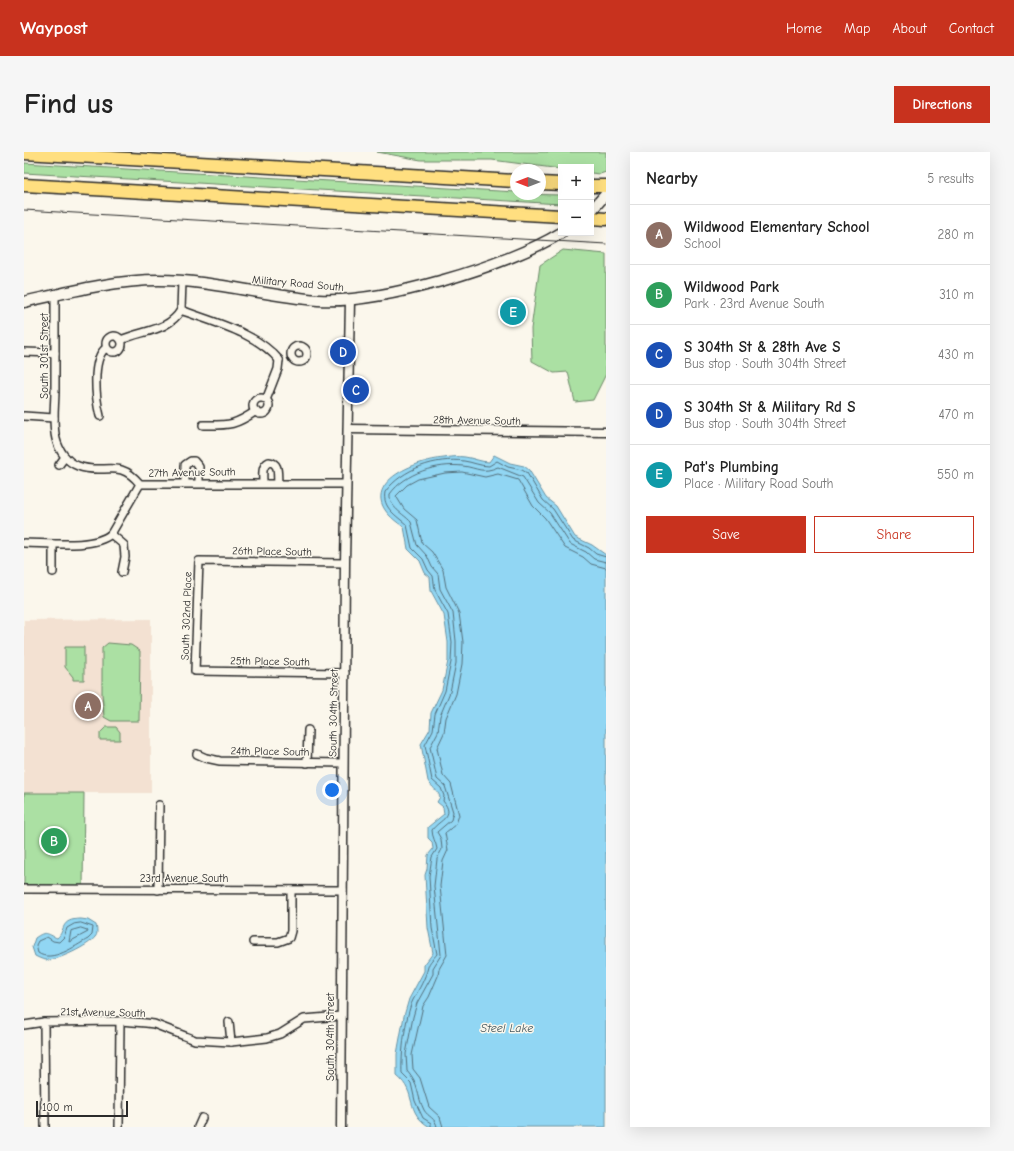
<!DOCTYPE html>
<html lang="en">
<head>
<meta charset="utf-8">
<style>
	body { margin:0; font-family:"Comic Neue",sans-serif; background:#f6f6f6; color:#222 }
	.controls { position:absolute; right:12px; top:12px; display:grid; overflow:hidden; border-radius:0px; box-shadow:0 4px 16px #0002 }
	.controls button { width:36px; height:36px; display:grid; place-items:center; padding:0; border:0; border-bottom:1px solid #e0e0e0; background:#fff; color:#222; font:20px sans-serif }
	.compass { position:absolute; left:486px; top:12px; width:36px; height:36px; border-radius:50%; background:#fff; box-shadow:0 4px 16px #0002; rotate:270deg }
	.scale { position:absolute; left:12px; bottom:10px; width:92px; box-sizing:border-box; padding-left:4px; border:2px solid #2b2b2b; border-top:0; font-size:11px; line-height:14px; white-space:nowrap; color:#2b2b2b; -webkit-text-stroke:3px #fbf7ec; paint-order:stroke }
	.you { position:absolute; left:308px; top:638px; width:14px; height:14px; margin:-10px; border:3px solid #fff; border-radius:50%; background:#1a73e8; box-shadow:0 0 0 6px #1a73e833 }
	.badge { display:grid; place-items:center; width:26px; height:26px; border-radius:50%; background:#c8321e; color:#fff; font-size:13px; font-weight:700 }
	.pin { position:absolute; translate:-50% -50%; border:2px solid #fff; box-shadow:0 1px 4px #0006 }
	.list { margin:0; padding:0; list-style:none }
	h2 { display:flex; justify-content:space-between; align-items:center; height:52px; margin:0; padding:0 16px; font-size:17px }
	h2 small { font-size:13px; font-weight:400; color:#767676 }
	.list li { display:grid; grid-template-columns:26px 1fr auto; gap:12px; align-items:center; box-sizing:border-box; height:60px; padding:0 16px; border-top:1px solid #e0e0e0 }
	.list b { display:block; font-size:15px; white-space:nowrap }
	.list p { margin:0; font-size:13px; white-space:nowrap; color:#767676 }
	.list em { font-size:13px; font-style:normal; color:#767676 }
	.actions { display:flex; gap:8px; padding:12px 16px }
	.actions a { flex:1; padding:9px 0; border:1px solid #c8321e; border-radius:0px; text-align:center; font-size:14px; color:#c8321e }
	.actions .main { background:#c8321e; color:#fff }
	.map { position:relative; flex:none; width:582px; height:975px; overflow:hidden; border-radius:0px }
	header { display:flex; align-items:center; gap:24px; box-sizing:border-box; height:56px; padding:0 20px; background:#c8321e; color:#fff }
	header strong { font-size:19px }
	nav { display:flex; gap:22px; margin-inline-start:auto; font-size:14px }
	.intro { display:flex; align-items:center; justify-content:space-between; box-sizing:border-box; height:96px; padding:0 24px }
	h1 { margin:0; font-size:28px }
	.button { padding:10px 18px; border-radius:0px; background:#c8321e; color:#fff; font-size:14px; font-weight:700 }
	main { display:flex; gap:24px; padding:0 24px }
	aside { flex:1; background:#fff; border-radius:0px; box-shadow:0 4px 16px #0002 }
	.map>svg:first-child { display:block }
</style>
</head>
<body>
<header>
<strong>Waypost</strong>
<nav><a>Home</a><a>Map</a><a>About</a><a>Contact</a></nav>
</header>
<div class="intro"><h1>Find us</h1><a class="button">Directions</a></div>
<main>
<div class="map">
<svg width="582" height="975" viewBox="0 0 582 975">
	<rect width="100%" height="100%" fill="#fbf7ec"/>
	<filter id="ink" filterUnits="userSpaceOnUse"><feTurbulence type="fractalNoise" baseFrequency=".025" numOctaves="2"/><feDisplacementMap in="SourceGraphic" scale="8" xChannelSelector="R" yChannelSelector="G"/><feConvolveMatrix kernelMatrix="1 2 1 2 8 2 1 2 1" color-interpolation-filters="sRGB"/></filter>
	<g filter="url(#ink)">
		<!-- built -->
		<polygon fill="#f3e1d2" points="127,467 127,641 0,641 0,468"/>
		<!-- green -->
		<g fill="#abe0a3" stroke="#6b8667">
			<polygon points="353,0 582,0 582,20 576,22 567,21 567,15 537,15 537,17 468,8 397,8"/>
			<polygon points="0,11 492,40 492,42 537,43 537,52 0,21"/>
			<polygon points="539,98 582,102 582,222 569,248 551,250 544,220 530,221 508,209 507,177 516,113"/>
			<polygon points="84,491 107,493 116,499 115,569 87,569 80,565 78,542 78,496"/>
			<polygon points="41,495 60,495 60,528 49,528 49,525 41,515"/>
			<polygon points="82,575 92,575 96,580 96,588 76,588 76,581"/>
			<polygon points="0,641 60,641 59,737 0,737"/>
		</g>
		<!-- water -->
		<g fill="#91d6f3" stroke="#6892a3">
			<path d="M 470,303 L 486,311 L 500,314 L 505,318 L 522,346 L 532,354 L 551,385 L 568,393 L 582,403 L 582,975 L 406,975 C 380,960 394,941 373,924 L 373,902 L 380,864 L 385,847 L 400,819 L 400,813 L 409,801 L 404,776 L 401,723 L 403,717 L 404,703 L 409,697 L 408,690 L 404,686 L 404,675 L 420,662 L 419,655 L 413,650 L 416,645 C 413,637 408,636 404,629 L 397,592 L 406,577 L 407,561 L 418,538 L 424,509 L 424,490 L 420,463 L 407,439 L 406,425 L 401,421 L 396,409 L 384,397 L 380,375 C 325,340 380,310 420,306 C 426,305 434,304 441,305 C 449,306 457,310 465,310 Z"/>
			<path d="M 57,767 L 64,768 L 72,773 C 73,777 74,782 71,785 C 66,793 33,809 23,808 C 19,808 15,806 11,804 L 8,795 L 11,786 C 22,778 23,782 33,786 C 42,779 35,767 57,767 Z"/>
		</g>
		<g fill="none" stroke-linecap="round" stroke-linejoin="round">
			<!-- shore -->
			<g stroke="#546f7b" stroke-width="1">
				<path d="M 57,771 L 69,775 L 68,783 L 64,787 C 51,794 28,811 14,801 L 12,793 L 14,789 L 23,785 L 29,789 L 35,790 L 40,785 L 43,776 L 50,772 Z"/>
				<polygon points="57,776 63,778 64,780 45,790 47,779"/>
				<path d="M 407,975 L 407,971 L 399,966 L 391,949 L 387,931 L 378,922 C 377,904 381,864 389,848 C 395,837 401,827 404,815 C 405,810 410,806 413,802 L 408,776 L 405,724 L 408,705 L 413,697 C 412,690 408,685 408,678 C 416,667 432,665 419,649 L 420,644 L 417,636 L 408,628 L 401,593 L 409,578 L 411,562 L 421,539 L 427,510 L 428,490 L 424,462 L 411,438 L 409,424 L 404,418 L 399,407 L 388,396 L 383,373 C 373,364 358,356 361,340 C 378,317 412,305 440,309 C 448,310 456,314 465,314 L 473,309 L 484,315 L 498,318 L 503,321 L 519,348 L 529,357 L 549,388 L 565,396 L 572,402 L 582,405"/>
				<path d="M 413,975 C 412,966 404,965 400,958 C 392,942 396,934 383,919 L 382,902 L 389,865 L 393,851 L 409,822 L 409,816 L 417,803 L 410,734 L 413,707 L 418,697 L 417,687 L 413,680 L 427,668 L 429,660 L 421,634 L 413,627 L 406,595 L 414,580 L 416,564 L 426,540 L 432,511 L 432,489 L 429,461 L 416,437 L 414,422 L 408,415 L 403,404 L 393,393 L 387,370 C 379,361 365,356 366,342 C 381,321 413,311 439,314 C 454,316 458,322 474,315 L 499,325 L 515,351 L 526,361 L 546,392 L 562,400 L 570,407 L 582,410"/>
				<polyline points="419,975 416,965 405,955 396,926 389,917 388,903 399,854 405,845 414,824 415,817 423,803 416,734 419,709 424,698 421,681 432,672 435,663 427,632 419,623 413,596 420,581 422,566 432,542 438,512 439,490 435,461 422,435 419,418 408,400 398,391 393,368 380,357 372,344 383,333 394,327 421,321 438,320 461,325 474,322 494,328 509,354 521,366 541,396 559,405 567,412 582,416"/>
			</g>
			<defs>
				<g id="minor">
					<path d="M 31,143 C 31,174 31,206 31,238 C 31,254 28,271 32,287 C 35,299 43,310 54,314 C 80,324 94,305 116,332 L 322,332"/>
					<polyline points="157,158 158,129"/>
					<circle cx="90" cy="192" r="8"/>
					<path d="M 97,188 C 118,178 144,180 157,158 C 188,170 232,180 255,208"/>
					<circle cx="275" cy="202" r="8"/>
					<polyline points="0,200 31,201"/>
					<circle cx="237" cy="254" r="8"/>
					<polyline points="242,248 254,217 255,208"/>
					<polyline points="0,264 30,266"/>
					<path d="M 76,264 C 72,248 67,207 82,196"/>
					<path d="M 179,273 C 205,273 210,274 232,259"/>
					<polyline points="35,313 41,305"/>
					<polyline points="161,331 161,313 167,309 170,309 175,315 175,331"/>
					<path d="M 239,331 C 239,323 237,314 245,310 C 256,311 253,322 254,331"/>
					<path d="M 0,391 C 23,391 70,397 87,382"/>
					<polyline points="29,392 29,420"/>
					<polyline points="321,411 175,409 171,519 321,521"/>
					<polyline points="98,420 101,405 100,393 87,382 116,332"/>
					<polyline points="173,602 182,606 196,609 319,611"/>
					<polyline points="283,611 284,578"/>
					<polyline points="0,737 319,738"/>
					<polyline points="134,738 135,653"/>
					<polyline points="229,790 254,790 265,786 267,779 267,738"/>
					<polyline points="20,870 21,975"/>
					<polyline points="205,870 207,890"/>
					<polyline points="0,873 20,870 96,869 122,871 130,872 171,888 207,890 243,886 256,882 280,867 317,864"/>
					<polyline points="95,975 96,869"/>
					<polyline points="174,975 178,966"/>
				</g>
				<g id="tertiary">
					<polyline points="324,277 582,280"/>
					<polyline points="317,975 321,411 326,148"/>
				</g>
				<g id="secondary">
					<polyline points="567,59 582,42"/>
					<path d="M 0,150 C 44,140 90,128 135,128 C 186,128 242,144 294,148 C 357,152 483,114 537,81"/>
				</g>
				<g id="motorway">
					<polyline points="0,1 492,29"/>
					<polyline points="516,31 537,32"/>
					<polyline points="0,33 537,64"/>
					<polyline points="567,34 582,34"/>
					<polyline points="567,66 582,67"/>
				</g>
			</defs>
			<!-- minor casing -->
			<use href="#minor" stroke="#2b2b2b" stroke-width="10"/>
			<!-- tertiary casing -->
			<use href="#tertiary" stroke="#2b2b2b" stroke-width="11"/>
			<!-- secondary casing -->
			<use href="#secondary" stroke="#2b2b2b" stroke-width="13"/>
			<!-- motorway casing -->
			<use href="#motorway" stroke="#2b2b2b" stroke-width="15"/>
			<!-- minor -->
			<use href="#minor" stroke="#fbf7ec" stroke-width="7"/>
			<!-- tertiary -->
			<use href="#tertiary" stroke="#fbf7ec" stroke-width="8"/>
			<!-- secondary -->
			<use href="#secondary" stroke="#fbf7ec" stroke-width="10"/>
			<!-- motorway -->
			<use href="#motorway" stroke="#ffdf80" stroke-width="12"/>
			<!-- tram -->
			<polyline stroke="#2b2b2b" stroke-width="1" points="0,58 582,92"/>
		</g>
	</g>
	<g text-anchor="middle" stroke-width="3" stroke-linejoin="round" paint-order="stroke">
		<!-- street labels -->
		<g font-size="11" fill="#2b2b2b" stroke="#fbf7ec">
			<text transform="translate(274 131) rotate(5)" y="4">Military Road South</text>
			<text transform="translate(20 204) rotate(-90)" y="4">South 301st Street</text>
			<text transform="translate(453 268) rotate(1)" y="4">28th Avenue South</text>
			<text transform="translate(168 320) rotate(-1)" y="4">27th Avenue South</text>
			<text transform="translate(248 399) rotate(1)" y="4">26th Place South</text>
			<text transform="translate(162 464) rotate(-88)" y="4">South 302nd Place</text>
			<text transform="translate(246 509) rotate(1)" y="4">25th Place South</text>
			<text transform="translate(309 561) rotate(-89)" y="4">South 304th Street</text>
			<text transform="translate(246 599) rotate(1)" y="4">24th Place South</text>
			<text x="160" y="730">23rd Avenue South</text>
			<text transform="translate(79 860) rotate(1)" y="4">21st Avenue South</text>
			<text transform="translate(306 885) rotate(-90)" y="4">South 304th Street</text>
		</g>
		<!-- water labels -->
		<g font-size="12" font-style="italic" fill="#44565d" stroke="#fbf7ec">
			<text x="483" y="880">Steel Lake</text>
		</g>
	</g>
</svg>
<div class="controls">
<button>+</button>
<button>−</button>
</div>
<svg class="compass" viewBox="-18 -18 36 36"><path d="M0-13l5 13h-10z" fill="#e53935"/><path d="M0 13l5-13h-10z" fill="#767676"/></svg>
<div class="scale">100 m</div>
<div class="you"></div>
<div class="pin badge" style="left:64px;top:554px;background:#8d6e63">A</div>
<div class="pin badge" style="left:30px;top:689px;background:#2e9e5b">B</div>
<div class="pin badge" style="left:332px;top:238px;background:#1a4fb4">C</div>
<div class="pin badge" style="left:319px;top:200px;background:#1a4fb4">D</div>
<div class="pin badge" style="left:489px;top:160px;background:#0f9aa8">E</div>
</div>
<aside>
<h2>Nearby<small>5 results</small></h2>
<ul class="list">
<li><span class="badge" style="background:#8d6e63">A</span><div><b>Wildwood Elementary School</b><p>School</p></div><em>280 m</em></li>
<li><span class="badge" style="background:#2e9e5b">B</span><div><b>Wildwood Park</b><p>Park · 23rd Avenue South</p></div><em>310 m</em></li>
<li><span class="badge" style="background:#1a4fb4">C</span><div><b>S 304th St &amp; 28th Ave S</b><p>Bus stop · South 304th Street</p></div><em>430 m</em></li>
<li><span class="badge" style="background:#1a4fb4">D</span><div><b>S 304th St &amp; Military Rd S</b><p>Bus stop · South 304th Street</p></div><em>470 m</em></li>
<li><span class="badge" style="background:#0f9aa8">E</span><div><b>Pat's Plumbing</b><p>Place · Military Road South</p></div><em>550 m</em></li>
</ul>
<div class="actions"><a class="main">Save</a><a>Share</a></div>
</aside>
</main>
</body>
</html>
